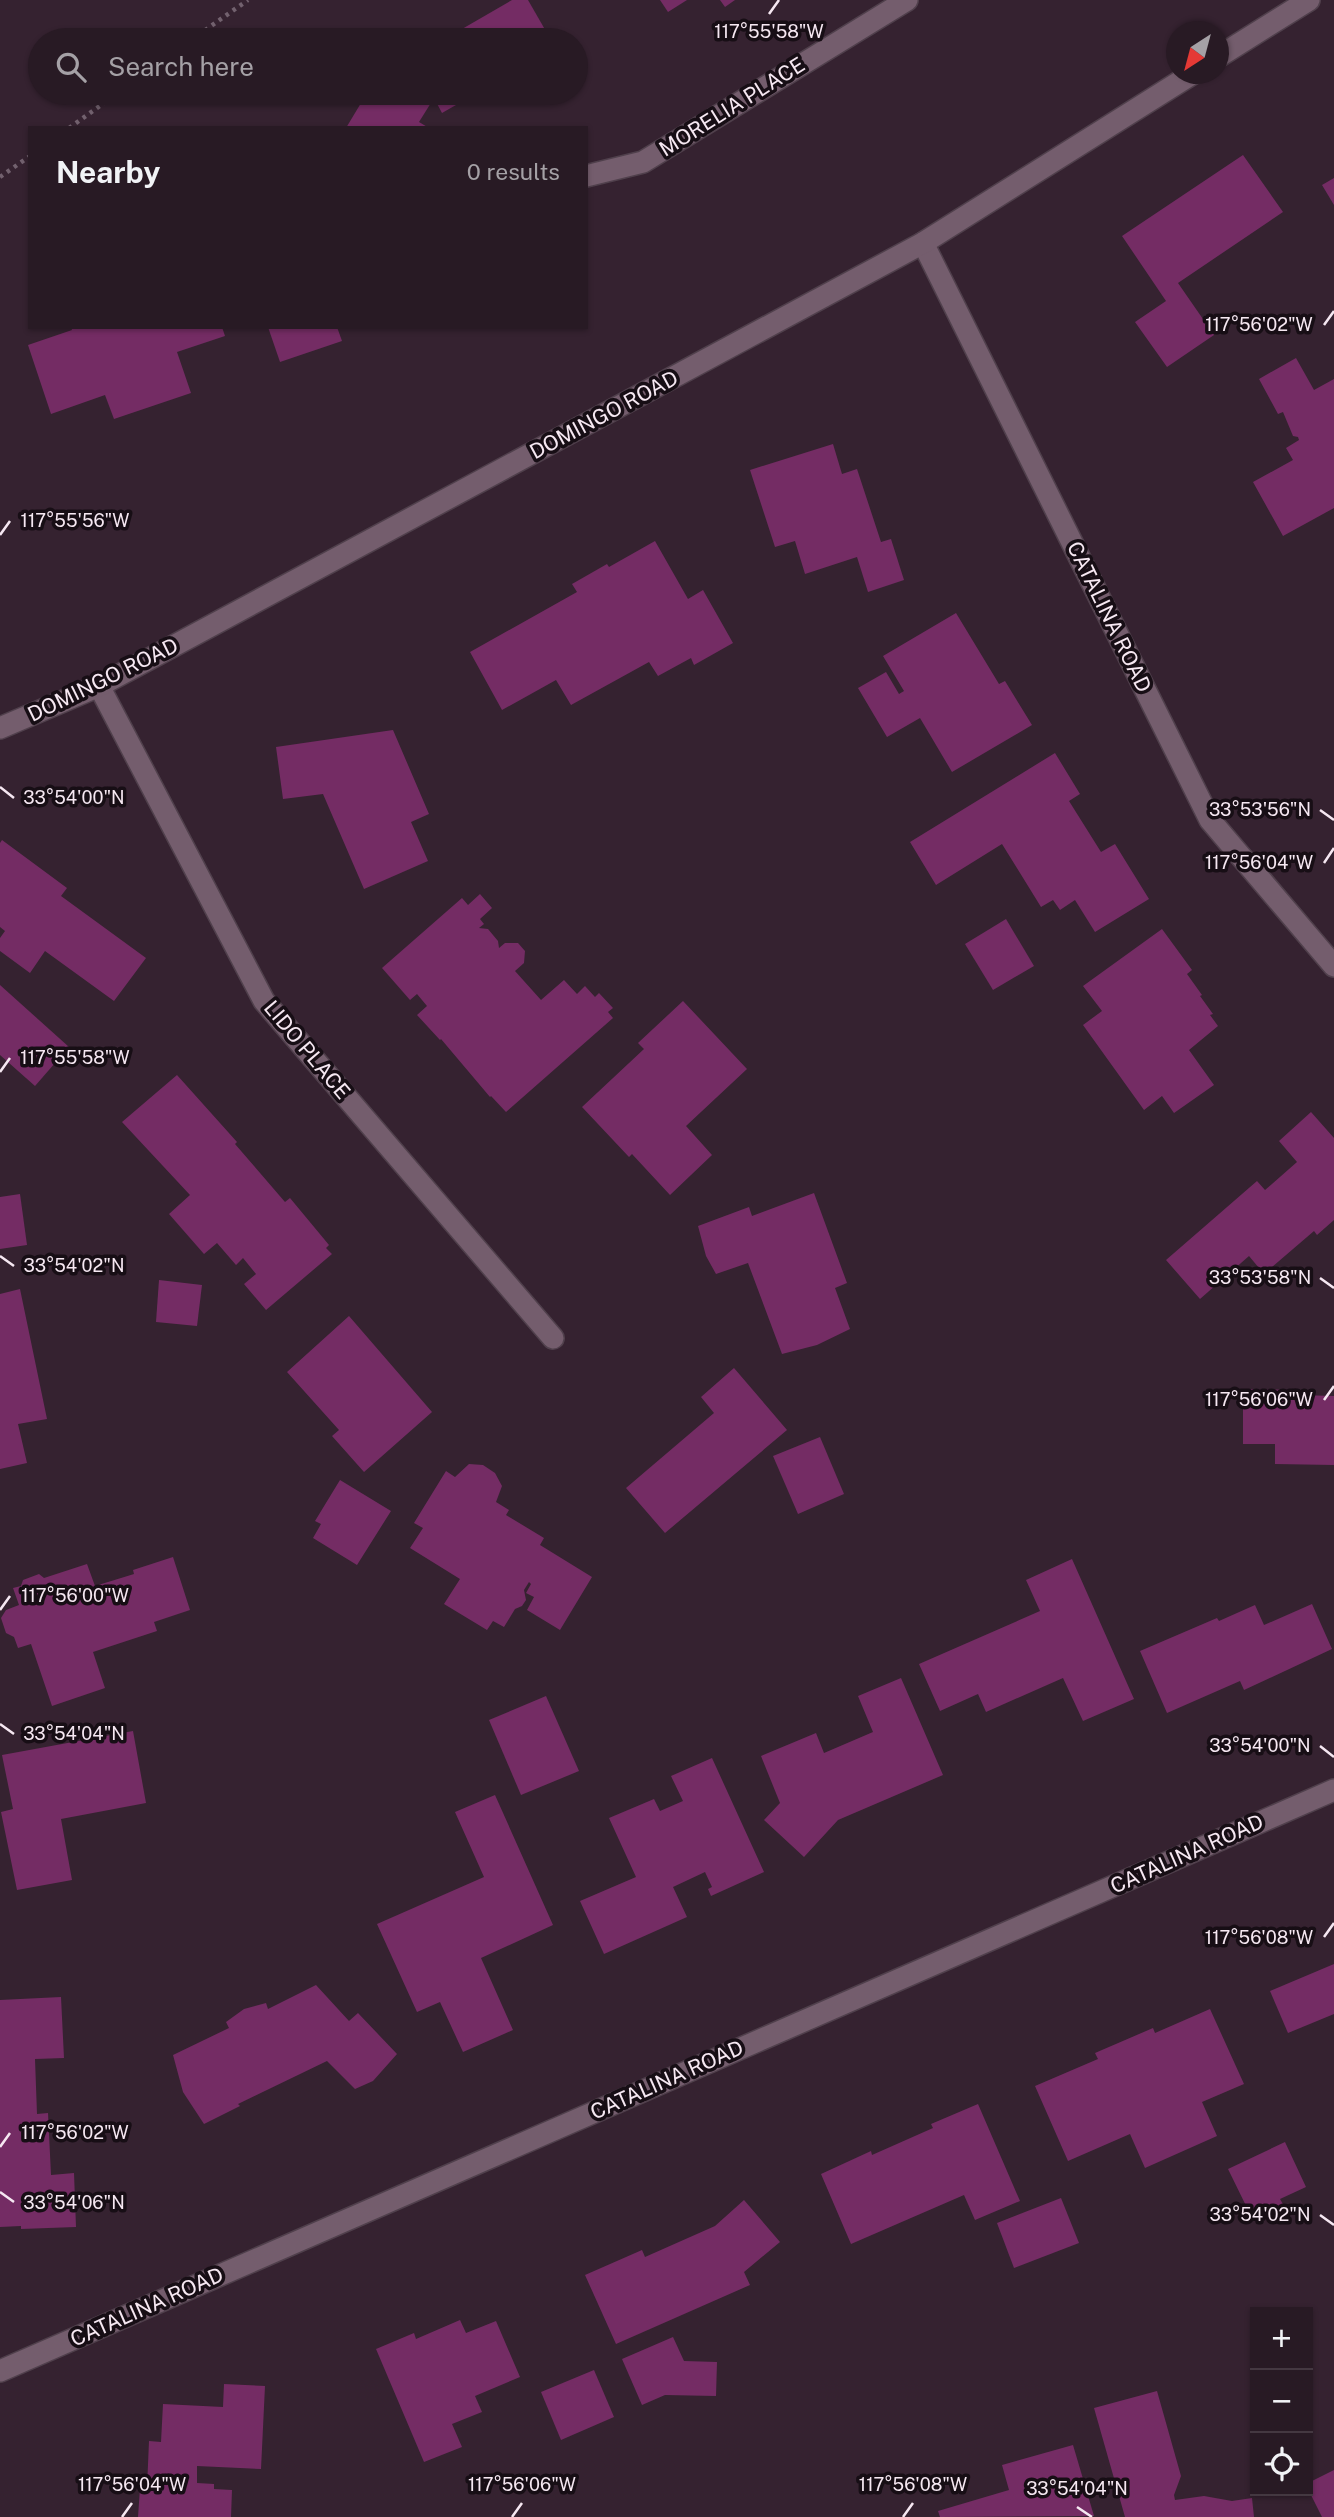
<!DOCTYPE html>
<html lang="en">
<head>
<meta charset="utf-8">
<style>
	body { margin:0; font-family:"Public Sans",sans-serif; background:#30232c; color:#f1f3f6 }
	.controls { position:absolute; right:21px; bottom:21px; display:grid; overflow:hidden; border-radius:0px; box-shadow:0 2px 5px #0004 }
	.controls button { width:63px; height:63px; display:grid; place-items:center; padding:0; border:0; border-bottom:2px solid #443841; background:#281a24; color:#f1f3f6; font:35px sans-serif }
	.compass { position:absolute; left:1166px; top:21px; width:63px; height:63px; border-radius:50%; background:#281a24; box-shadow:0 2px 5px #0004; rotate:216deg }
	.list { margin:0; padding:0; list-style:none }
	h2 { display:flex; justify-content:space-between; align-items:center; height:91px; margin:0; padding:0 28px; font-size:30px }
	h2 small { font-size:23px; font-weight:400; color:#a5a1a6 }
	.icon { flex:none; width:38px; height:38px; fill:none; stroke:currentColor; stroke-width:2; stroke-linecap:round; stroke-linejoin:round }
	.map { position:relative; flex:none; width:1334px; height:2517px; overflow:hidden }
	.search { position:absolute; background:#281a24; box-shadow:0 2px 5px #0004; left:28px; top:28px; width:560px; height:77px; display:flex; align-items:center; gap:18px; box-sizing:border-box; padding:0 24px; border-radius:38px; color:#a5a1a6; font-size:26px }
	.panel { position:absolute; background:#281a24; box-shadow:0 2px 5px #0004; left:28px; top:126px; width:560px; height:203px; border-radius:0px }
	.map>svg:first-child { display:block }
</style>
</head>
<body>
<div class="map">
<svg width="1334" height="2517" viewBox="0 0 1334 2517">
	<rect width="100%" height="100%" fill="#352230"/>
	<!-- building -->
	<g fill="#742c64">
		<polygon points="512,0 528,0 551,40 443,40"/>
		<polygon points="660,0 687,0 668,12"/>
		<polygon points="720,0 735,0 725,7"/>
		<polygon points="367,93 467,93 470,97 442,113 434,98 419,122 429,128 346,128"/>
		<polygon points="1243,155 1283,212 1178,283 1214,335 1167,367 1135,322 1166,301 1122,236"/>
		<polygon points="1334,178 1334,205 1322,185"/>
		<polygon points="71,327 222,327 225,336 177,352 191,393 114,419 105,395 51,414 28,345 72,330"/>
		<polygon points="268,327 337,327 342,341 280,362"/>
		<polygon points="1296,358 1314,390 1334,379 1334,508 1283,536 1253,482 1293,460 1286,448 1299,440 1298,437 1293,436 1283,412 1278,414 1259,379"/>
		<polygon points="833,444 842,474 857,469 881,542 891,539 904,580 868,592 857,557 805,574 795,541 775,547 750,470"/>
		<polygon points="655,541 688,599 703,590 733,643 694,665 691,658 658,676 649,662 571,705 556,680 502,710 470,652 577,592 572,584 607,564 609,567"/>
		<polygon points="956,613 999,684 1005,681 1032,725 952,772 920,718 887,737 858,688 886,672 899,694 904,691 883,656"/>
		<polygon points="393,730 429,814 411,822 428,861 364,889 323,794 283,799 276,747"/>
		<polygon points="1055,753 1080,794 1069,801 1101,852 1115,844 1149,899 1095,932 1075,900 1060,910 1053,900 1041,907 1002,844 936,885 910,842"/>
		<polygon points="2,840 67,888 61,896 146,958 114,1001 45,951 30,973 0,951 0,938 5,931 0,927 0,843"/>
		<polygon points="480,894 492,908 480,919 484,924 479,928 488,929 498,941 499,948 505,943 518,943 525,951 524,963 515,971 541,1000 564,980 577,994 585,986 595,997 599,993 613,1008 608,1012 613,1018 506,1112 491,1096 490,1097 441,1039 440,1040 417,1015 427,1006 417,994 410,1000 382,968 462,898 468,905"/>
		<polygon points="1006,919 1034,966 993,990 965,944"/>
		<polygon points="1162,929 1192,970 1187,974 1202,995 1200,996 1213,1014 1210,1015 1218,1026 1189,1050 1214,1085 1174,1113 1162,1096 1144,1110 1083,1025 1102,1011 1083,986"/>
		<polygon points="0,985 69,1047 35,1086 0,1055"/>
		<polygon points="683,1001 747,1069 686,1126 712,1155 670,1195 632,1154 629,1157 582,1107 644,1049 638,1043"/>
		<polygon points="177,1075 237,1142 235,1144 285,1202 290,1198 329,1245 326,1248 332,1254 266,1310 244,1284 256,1274 243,1258 236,1265 217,1243 204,1254 169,1214 190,1195 122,1122"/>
		<polygon points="1311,1112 1334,1138 1334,1220 1317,1235 1314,1231 1264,1274 1249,1256 1200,1299 1166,1260 1257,1181 1265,1190 1297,1162 1279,1141"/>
		<polygon points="814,1193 847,1283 835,1288 850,1329 817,1345 782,1354 748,1263 716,1274 706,1256 698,1226 749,1207 752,1216"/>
		<polygon points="20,1194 27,1245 0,1249 0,1197"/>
		<polygon points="159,1280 202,1285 197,1326 156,1322"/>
		<polygon points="20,1289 47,1419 18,1424 27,1463 0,1469 0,1294"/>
		<polygon points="349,1316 432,1412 364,1472 332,1436 339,1430 287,1372"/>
		<polygon points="734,1368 787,1430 665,1533 626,1488 714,1413 701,1397"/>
		<polygon points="1243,1389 1298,1390 1298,1395 1334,1396 1334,1465 1275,1464 1275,1444 1243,1444"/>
		<polygon points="820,1437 844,1494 798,1514 773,1456"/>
		<polygon points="469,1464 483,1465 495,1473 502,1486 496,1502 509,1510 506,1515 544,1538 540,1545 592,1577 560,1630 527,1610 534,1597 526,1593 531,1584 529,1582 524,1590 526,1600 522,1606 515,1609 504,1627 493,1621 487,1630 444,1604 460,1579 410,1548 423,1528 414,1523 446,1471 455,1477"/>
		<polygon points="340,1480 391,1511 357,1565 313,1538 321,1524 315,1521"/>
		<polygon points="173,1557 190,1610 154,1622 157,1631 93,1652 105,1688 52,1706 31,1644 18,1648 14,1637 6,1633 1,1618 6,1610 19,1605 13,1588 21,1586 23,1580 39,1574 44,1578 87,1564 95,1586 134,1574 133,1570"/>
		<polygon points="1072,1559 1134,1699 1083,1721 1063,1678 986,1712 978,1694 940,1711 919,1664 1040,1611 1026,1580"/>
		<polygon points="1312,1604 1332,1649 1244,1690 1240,1681 1167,1713 1140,1651 1217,1618 1219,1621 1255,1605 1264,1625"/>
		<polygon points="901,1678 943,1775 838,1820 804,1857 764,1820 780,1803 761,1756 816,1733 824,1753 873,1732 858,1696"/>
		<polygon points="546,1696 579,1771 521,1795 489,1720"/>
		<polygon points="133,1731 146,1803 61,1819 72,1880 17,1890 1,1812 13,1809 2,1755"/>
		<polygon points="712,1758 764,1872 711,1896 708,1889 712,1887 705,1872 673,1887 687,1917 604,1954 580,1901 636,1877 609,1818 654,1799 660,1811 683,1801 671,1776"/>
		<polygon points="495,1795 553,1925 481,1958 513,2030 463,2052 440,2002 417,2012 377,1924 484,1877 455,1812"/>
		<polygon points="1334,1964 1334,2014 1288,2033 1270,1991"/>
		<polygon points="316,1985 349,2021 358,2013 397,2054 373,2081 355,2089 327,2061 238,2104 240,2106 204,2124 183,2092 173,2055 229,2028 226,2022 244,2009 266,2003 268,2009"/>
		<polygon points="61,1997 64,2058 35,2059 37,2114 48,2113 51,2175 74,2173 76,2227 21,2229 21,2226 0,2227 0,2000"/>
		<polygon points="1210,2009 1244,2084 1202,2102 1217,2136 1145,2168 1130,2134 1068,2161 1035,2086 1098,2059 1095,2053 1153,2028 1155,2033"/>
		<polygon points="978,2104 1020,2201 975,2220 964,2195 851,2244 821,2174 871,2151 872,2155 933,2128 931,2124"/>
		<polygon points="1285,2142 1306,2187 1280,2199 1284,2206 1253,2220 1228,2169"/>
		<polygon points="1061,2198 1079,2243 1014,2268 997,2223"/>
		<polygon points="744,2200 780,2242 744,2272 750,2285 616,2344 585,2275 642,2250 645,2257 715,2226"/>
		<polygon points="460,2320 466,2333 496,2321 520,2377 475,2396 482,2412 452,2424 462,2447 424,2462 376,2349 414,2333 416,2339"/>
		<polygon points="673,2337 684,2361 717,2362 716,2396 665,2395 642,2405 622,2359"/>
		<polygon points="594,2370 614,2417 561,2440 541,2392"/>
		<polygon points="224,2384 265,2386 261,2469 197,2466 197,2483 214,2484 214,2489 232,2490 231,2517 138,2517 140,2488 147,2488 149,2441 161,2442 163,2404 223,2407"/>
		<polygon points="1157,2391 1181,2476 1174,2495 1175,2500 1204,2496 1232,2501 1252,2498 1254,2517 1125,2517 1094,2408"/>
		<polygon points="1073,2445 1094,2516 940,2517 938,2511 1009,2490 1002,2465"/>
		<polygon points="1334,2470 1334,2517 1322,2517 1308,2489 1308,2483"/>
	</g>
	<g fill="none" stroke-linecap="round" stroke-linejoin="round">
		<defs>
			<g id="minor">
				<polyline points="1218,57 1309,0"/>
				<polyline points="586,176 643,162 907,0"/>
				<polyline points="923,243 1210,820 1334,966"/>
				<polyline points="99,686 264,1001 553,1338"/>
				<polyline points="0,728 99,686 923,243 1192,74"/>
				<polyline points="0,2371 1334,1790"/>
			</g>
		</defs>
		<!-- minor casing -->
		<use href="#minor" stroke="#50404c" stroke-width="24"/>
		<!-- path -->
		<g stroke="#72616e" stroke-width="4.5" stroke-dasharray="3.5 5" stroke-linecap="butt">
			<polyline points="191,40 248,0"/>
			<polyline points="69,128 118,93"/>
			<polyline points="0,177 30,156"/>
		</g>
		<!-- minor -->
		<use href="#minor" stroke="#745d6d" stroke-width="21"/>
	</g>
	<!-- ticks -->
	<path fill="none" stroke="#f6e8f2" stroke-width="2.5" d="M 769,14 L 779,0M 1324,325 L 1334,311M 0,535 L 10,521M 0,787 L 14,798M 1320,810 L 1334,820M 1324,863 L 1334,848M 0,1072 L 10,1058M 0,1256 L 14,1266M 1320,1278 L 1334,1288M 1324,1400 L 1334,1386M 0,1610 L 10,1596M 0,1724 L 14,1734M 1320,1746 L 1334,1757M 1324,1937 L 1334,1923M 0,2147 L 10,2133M 0,2192 L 14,2202M 1320,2215 L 1334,2225M 1077,2507 L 1092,2517M 122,2517 L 132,2503M 512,2517 L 522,2503M 903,2517 L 913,2503"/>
	<g text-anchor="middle" stroke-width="7" stroke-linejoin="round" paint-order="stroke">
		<!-- street labels -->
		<g font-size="21" fill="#f6e8f2" stroke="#170e15">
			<text transform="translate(732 107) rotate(-32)" y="7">MORELIA PLACE</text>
			<text transform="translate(604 415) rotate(-28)" y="7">DOMINGO ROAD</text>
			<text transform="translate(1109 617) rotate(64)" y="7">CATALINA ROAD</text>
			<text transform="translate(103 680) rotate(-26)" y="7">DOMINGO ROAD</text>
			<text transform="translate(307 1050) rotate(50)" y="7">LIDO PLACE</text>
			<text transform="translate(1187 1854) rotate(-24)" y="7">CATALINA ROAD</text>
			<text transform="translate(667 2080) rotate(-24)" y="7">CATALINA ROAD</text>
			<text transform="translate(147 2307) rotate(-24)" y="7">CATALINA ROAD</text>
		</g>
	</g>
	<g font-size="18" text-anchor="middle" fill="#f6e8f2" stroke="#170e15" stroke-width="7" stroke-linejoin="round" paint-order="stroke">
		<text x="769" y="38">117°55'58"W</text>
		<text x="1259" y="331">117°56'02"W</text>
		<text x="75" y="527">117°55'56"W</text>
		<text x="74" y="804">33°54'00"N</text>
		<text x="1260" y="816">33°53'56"N</text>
		<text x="1259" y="869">117°56'04"W</text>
		<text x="75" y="1064">117°55'58"W</text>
		<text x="74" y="1272">33°54'02"N</text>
		<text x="1260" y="1284">33°53'58"N</text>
		<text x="1259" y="1406">117°56'06"W</text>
		<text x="75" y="1602">117°56'00"W</text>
		<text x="74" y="1740">33°54'04"N</text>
		<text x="1260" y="1752">33°54'00"N</text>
		<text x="1259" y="1944">117°56'08"W</text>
		<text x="75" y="2139">117°56'02"W</text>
		<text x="74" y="2209">33°54'06"N</text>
		<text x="1260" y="2221">33°54'02"N</text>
		<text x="132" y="2491">117°56'04"W</text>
		<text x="522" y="2491">117°56'06"W</text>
		<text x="913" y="2491">117°56'08"W</text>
		<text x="1077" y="2495">33°54'04"N</text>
	</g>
</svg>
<div class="controls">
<button>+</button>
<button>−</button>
<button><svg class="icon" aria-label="locate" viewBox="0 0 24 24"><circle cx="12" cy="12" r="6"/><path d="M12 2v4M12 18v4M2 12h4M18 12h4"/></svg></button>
</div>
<svg class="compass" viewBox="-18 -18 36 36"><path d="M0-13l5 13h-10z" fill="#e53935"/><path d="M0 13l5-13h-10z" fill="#a5a1a6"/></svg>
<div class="search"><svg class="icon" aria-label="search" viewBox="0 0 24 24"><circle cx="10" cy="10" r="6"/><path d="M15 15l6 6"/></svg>Search here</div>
<section class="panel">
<h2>Nearby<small>0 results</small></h2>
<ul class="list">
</ul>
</section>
</div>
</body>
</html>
